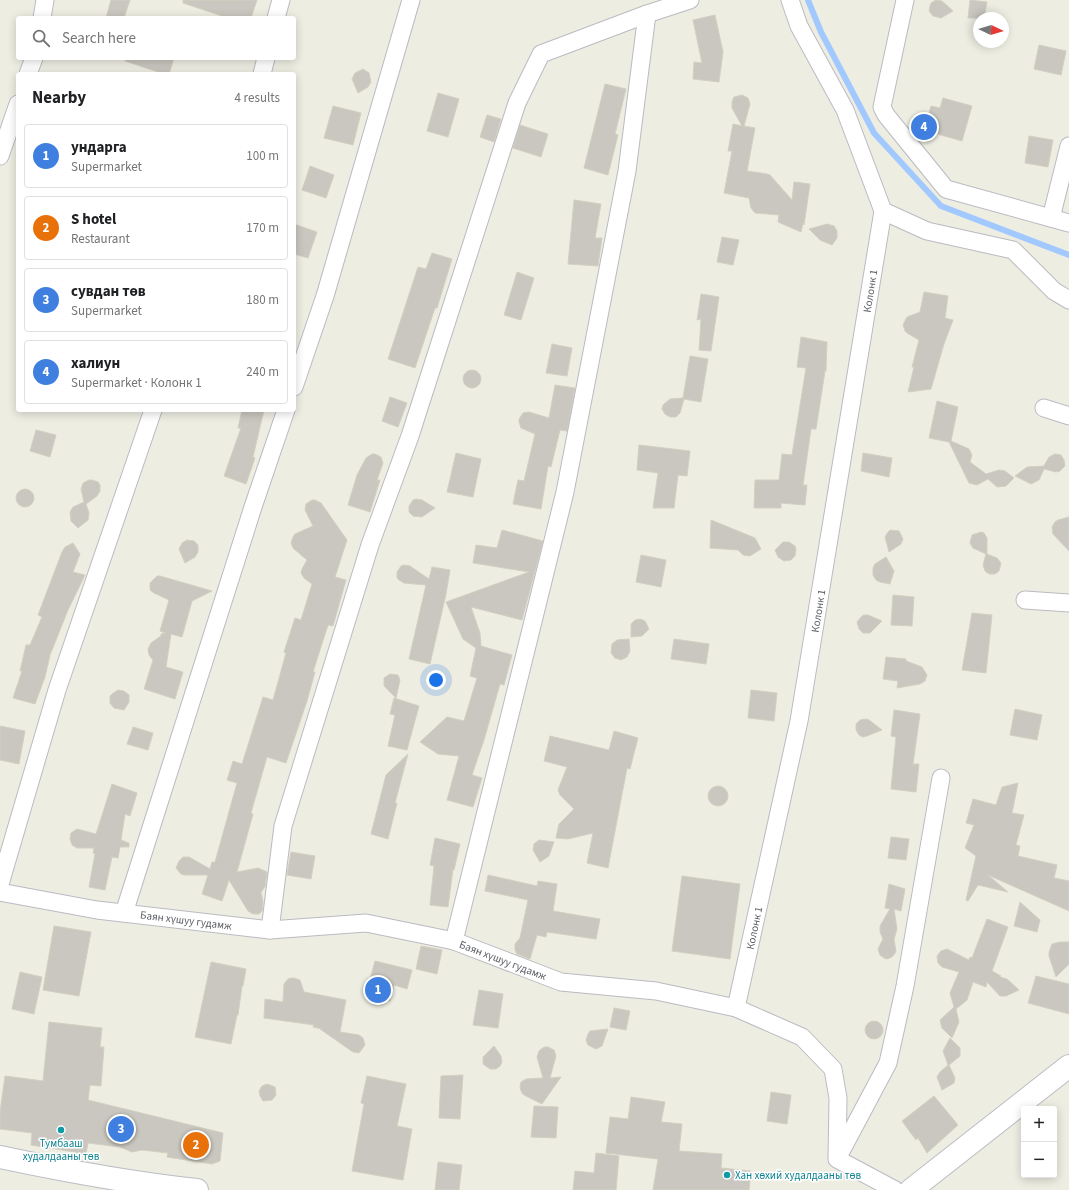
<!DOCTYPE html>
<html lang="en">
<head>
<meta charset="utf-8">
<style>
	body { margin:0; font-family:"Source Sans 3",sans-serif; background:#f2f2f2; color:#202124 }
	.controls { position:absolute; right:12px; bottom:12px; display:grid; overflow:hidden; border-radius:4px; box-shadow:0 2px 10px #0003 }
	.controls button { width:36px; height:36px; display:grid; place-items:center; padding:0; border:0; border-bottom:1px solid #e0e0e0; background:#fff; color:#202124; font:20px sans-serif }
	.compass { position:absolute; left:973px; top:12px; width:36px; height:36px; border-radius:50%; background:#fff; box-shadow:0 2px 10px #0003; rotate:94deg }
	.you { position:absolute; left:436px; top:680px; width:14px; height:14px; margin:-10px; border:3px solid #fff; border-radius:50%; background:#1a73e8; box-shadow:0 0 0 6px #1a73e833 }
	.badge { display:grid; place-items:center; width:26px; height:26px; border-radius:50%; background:#2563eb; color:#fff; font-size:13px; font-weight:700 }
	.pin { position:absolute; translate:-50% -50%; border:2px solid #fff; box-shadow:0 1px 4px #0006 }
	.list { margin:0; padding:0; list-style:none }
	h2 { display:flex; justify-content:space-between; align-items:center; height:52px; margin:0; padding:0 16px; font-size:17px }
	h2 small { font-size:13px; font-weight:400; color:#757577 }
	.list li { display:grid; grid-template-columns:26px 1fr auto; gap:12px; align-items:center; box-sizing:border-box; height:64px; margin:0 8px 8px; padding:0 8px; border:1px solid #e0e0e0; border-radius:4px }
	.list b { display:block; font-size:15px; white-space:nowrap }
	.list p { margin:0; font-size:13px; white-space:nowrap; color:#757577 }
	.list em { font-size:13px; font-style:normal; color:#757577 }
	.icon { flex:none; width:22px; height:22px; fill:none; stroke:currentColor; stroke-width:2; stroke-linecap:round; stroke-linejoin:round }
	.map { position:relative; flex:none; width:1069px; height:1190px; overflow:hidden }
	.search { position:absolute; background:#fff; box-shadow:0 2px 10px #0003; left:16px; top:16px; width:280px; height:44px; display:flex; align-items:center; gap:10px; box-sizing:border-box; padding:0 14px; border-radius:4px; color:#757577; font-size:15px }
	.panel { position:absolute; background:#fff; box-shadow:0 2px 10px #0003; left:16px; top:72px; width:280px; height:340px; border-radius:4px }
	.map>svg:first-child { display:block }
</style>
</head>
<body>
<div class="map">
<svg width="1069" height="1190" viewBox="0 0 1069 1190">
	<rect width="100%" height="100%" fill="#eeede2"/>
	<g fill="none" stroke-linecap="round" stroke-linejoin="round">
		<!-- stream -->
		<polyline stroke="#a1c9ff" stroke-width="6" points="808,0 821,32 874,133 941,206 1069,255"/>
	</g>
	<!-- building -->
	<g fill="#c9c7bf" stroke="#d3d0c0">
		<polygon points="111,0 130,0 124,18 106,18"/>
		<polygon points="183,0 257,0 251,18 228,18 183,3"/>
		<polygon points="936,0 942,1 953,11 941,18 933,16 929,11 930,6 931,3"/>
		<polygon points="970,0 987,2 984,18 968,18"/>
		<polygon points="715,15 723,52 719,82 693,79 694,62 702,63 693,20"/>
		<polygon points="1039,45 1066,51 1061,75 1034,69"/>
		<polygon points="126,58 174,58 169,74 164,74 125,61"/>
		<polygon points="363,69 369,73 371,82 368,87 358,93 352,79 355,73"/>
		<polygon points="605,84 626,89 615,134 618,135 608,175 584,168"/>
		<polygon points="438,93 459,99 448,137 427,131"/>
		<polygon points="742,95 748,98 750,104 744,126 755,128 747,171 767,174 770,175 792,200 794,182 810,184 804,225 803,223 801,232 778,222 779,215 755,213 751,208 749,198 724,193 732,151 728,151 733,124 742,126 732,108 732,102 734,97"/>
		<polygon points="943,98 972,106 962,141 934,133 935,126 926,123 931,106 940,108"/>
		<polygon points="333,106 361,113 353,145 324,138"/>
		<polygon points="487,115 501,119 494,142 480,137"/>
		<polygon points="520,125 548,134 541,157 513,148"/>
		<polygon points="1029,136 1053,140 1048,167 1025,163"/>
		<polygon points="310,166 334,175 326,198 302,190"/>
		<polygon points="574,200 601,204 595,238 602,238 598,266 568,264"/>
		<polygon points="294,224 317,232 308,258 294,254"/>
		<polygon points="827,224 834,226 837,231 837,238 832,245 820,240 809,229"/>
		<polygon points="722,237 739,240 733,265 717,262"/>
		<polygon points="432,253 452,259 437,308 435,308 415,368 388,359 418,267 426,269"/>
		<polygon points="517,272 534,278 521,320 504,315"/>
		<polygon points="924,292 948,296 945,318 953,320 944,344 931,389 908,392 914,367 912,367 919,340 907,333 905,331 903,325 907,317 920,312"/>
		<polygon points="701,294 719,297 711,351 699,350 701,319 697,320"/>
		<polygon points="801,337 827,342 826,371 825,371 816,429 811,429 803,485 807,485 805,505 781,503 781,508 754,508 755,480 779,480 782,454 792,455 806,368 797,367"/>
		<polygon points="552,344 572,348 567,376 546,373"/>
		<polygon points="690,356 708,359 701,402 684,399 680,413 676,417 670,417 665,414 662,409 663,405 670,399 683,398"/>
		<circle cx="472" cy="379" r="9"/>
		<polygon points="555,385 575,388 567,431 560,430 551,467 548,466 541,509 513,504 518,480 524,481 535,434 521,428 519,422 519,419 523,413 529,412 549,418"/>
		<polygon points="390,397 407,403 398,427 382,421"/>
		<polygon points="937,401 958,407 951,441 969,449 972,455 970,462 986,474 999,470 1005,471 1014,478 1006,486 997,487 988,479 977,485 969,483 949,442 929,438"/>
		<polygon points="242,410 264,410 253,457 255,458 246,484 224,476 241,428 238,428"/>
		<polygon points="36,430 56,435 50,457 30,451"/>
		<polygon points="639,445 690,451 687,476 678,475 674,508 653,508 658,473 637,470"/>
		<polygon points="456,453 481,459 473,497 447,492"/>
		<polygon points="863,453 892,458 889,477 861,471"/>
		<polygon points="372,454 375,454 381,457 383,463 377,480 380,480 370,512 348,505 357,475 366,458"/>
		<polygon points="1055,454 1061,455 1064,460 1065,466 1060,471 1056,472 1044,469 1039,480 1031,484 1015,476 1027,467 1044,466 1049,457"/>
		<polygon points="89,480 92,480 98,482 100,485 100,491 97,496 86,504 89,513 88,520 78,528 71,521 70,512 73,507 84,502 81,489 83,483"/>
		<circle cx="25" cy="498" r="9"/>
		<polygon points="416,499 422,500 435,508 422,517 413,516 409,512 409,506 413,500"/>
		<polygon points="312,500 315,500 321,503 347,540 335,577 346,580 333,626 328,625 313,672 315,672 307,701 286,763 267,757 251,813 253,814 237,872 258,868 267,872 265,887 261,892 263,902 262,911 259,914 253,914 248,911 229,880 222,901 202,894 208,875 184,875 181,874 176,868 179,861 183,857 189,857 210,869 212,862 215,862 237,783 227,780 233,761 242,764 263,697 273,700 286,653 284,652 295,618 301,620 312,584 304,578 301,573 302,569 307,560 293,548 291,543 293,537 295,534 313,526 305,510 306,504"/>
		<polygon points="1069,517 1069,551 1053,534 1052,527 1055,522 1058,520"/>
		<polygon points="711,520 755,538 761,549 750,556 743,555 738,550 710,548"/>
		<polygon points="502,530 543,541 522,620 471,607 480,633 481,646 512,655 504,685 500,684 484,740 472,775 482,778 473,807 447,800 459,756 438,754 420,742 447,717 464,721 477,678 470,676 476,648 463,639 446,602 529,572 473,563 476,545 497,548"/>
		<polygon points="890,530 899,531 903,539 901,544 889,552 885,537 888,532"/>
		<polygon points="981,532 984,533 987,538 987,554 997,558 1001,563 999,571 995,574 989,574 985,571 983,565 986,554 973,548 970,543 972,535"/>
		<polygon points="187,540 194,541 198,545 198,552 195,557 185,563 179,549 182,543"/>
		<polygon points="783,542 789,542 795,546 796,549 795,556 791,560 784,561 778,557 775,550"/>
		<polygon points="73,543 80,554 73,572 85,575 68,610 50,655 45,677 35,704 13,698 22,671 20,671 26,645 30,645 42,617 38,615 62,552 65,547"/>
		<polygon points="641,555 666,560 661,587 636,582"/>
		<polygon points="886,557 894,571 890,584 880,582 876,580 873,575 873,568 875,564"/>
		<polygon points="404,565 410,566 429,579 432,567 450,570 446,594 430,664 409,659 426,585 404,583 399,580 397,578 397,572 401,566"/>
		<polygon points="157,576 160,576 212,591 192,601 182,637 171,634 166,667 183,672 175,699 144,689 153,660 149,655 148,649 151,643 161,636 161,634 165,633 160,631 169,600 154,593 150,590 150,583"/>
		<polygon points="893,595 914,597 912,626 891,625"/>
		<polygon points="972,613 992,615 986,673 962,670"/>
		<polygon points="864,615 868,615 882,621 870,633 863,633 859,629 857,622 862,616"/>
		<polygon points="640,619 645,621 649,629 642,636 631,637 631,624 635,620"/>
		<polygon points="629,639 630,651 627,657 621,660 615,658 611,653 612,644 617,640"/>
		<polygon points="674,639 709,644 706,664 671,659"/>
		<polygon points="886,657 906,659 906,661 922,667 927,675 925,681 920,684 897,688 898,681 883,679"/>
		<polygon points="390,674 398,675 400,680 396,698 384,686 384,678"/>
		<polygon points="118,690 124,691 129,695 129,702 124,710 114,708 110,703 110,696 112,694"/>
		<polygon points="751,690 777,693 774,721 748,718"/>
		<polygon points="394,698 419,706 407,750 388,746 395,715 390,714"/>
		<polygon points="1015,709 1042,715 1037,740 1010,735"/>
		<polygon points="894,710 920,714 913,764 919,764 916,792 891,789 896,737 891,736"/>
		<polygon points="866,719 869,720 882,730 867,736 863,737 859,735 856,730 856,724 860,720"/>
		<polygon points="0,726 25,731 19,764 0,760"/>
		<polygon points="133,727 153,733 148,750 127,744"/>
		<polygon points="614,731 638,738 630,769 627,768 608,868 587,863 593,833 568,839 556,838 559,824 574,809 560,795 558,790 567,767 544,761 550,736 609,750"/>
		<polygon points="408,754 395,803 397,803 388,839 371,834 386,775"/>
		<polygon points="1018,783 1012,813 1024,815 1016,845 1020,846 1018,856 1057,865 1054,878 1069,881 1069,911 988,875 1008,892 978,885 968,901 966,900 976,856 965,848 974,825 966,823 973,799 996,805 1002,787"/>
		<polygon points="112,784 137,793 130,816 125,814 121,840 129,843 129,847 120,847 118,858 112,857 105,890 89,887 95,854 93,853 94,848 77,848 72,845 70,839 71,833 77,829 96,834"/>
		<circle cx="718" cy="796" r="10"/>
		<polygon points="891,837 909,839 906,860 888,858"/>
		<polygon points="435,838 460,844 454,870 453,869 448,907 430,905 434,866 430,865"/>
		<polygon points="539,840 554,842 549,856 540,862 533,850 534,844"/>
		<polygon points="291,852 315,856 311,879 287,875"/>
		<polygon points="488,875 537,886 538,881 557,884 553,911 600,919 596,939 547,932 546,937 537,935 530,959 517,954 515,950 515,944 520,938 528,900 485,891"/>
		<polygon points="682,876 740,884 730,959 672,951"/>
		<polygon points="889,884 905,889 901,911 894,909 897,929 894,939 896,952 892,957 887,959 884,958 880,955 878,949 883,939 880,932 880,926 890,909 885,908"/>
		<polygon points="1020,902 1040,920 1037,932 1014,926"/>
		<polygon points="987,919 1008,927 992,971 1001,976 1000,977 1007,979 1019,990 1006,996 1000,996 987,982 986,987 973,982 967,1000 956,1009 959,1022 952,1038 942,1028 940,1020 954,1007 950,993 959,972 942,967 938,963 937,956 941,951 947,949 969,960 970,957 972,958"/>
		<polygon points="54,926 91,932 79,996 43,990"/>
		<polygon points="1060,942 1069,942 1069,964 1056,977 1049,956 1049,952 1052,944"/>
		<polygon points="421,946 442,950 437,974 416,969"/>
		<polygon points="375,961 412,970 407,989 394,985 390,1001 366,995"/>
		<polygon points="211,962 246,969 243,986 242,986 238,1015 237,1015 231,1044 195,1037"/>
		<polygon points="20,972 42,977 34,1014 12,1009"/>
		<polygon points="1036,976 1069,984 1069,1014 1028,1003"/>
		<polygon points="291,978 294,978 300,980 304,992 346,1000 340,1032 359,1035 363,1038 365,1045 359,1053 353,1052 320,1029 323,1029 313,1027 314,1025 264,1018 265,999 283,1002 284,984 288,979"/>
		<polygon points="479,990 503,994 498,1028 473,1025"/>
		<polygon points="614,1008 630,1011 626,1030 610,1027"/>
		<circle cx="874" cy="1030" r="9"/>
		<polygon points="49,1022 102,1028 100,1047 104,1047 101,1086 90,1085 88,1100 223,1133 220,1161 212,1164 167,1157 168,1153 142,1150 132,1152 120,1147 88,1143 86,1154 31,1145 32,1133 0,1129 0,1112 5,1076 43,1081"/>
		<polygon points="608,1029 602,1046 596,1049 588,1045 586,1040 588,1034 590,1031"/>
		<polygon points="950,1038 960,1048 960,1056 949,1065 955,1078 954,1083 942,1090 937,1077 940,1072 948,1065 943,1051"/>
		<polygon points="494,1046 501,1056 502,1062 500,1066 496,1069 490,1069 483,1064 483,1057"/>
		<polygon points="544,1047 548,1047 554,1050 556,1056 550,1078 561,1077 542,1104 524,1095 522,1093 520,1088 521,1082 526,1079 543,1078 537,1057 539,1051"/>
		<polygon points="463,1075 460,1119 439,1118 441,1076"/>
		<polygon points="367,1076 406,1084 397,1126 412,1129 403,1180 352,1171 364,1104 361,1103"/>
		<polygon points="267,1084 275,1087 276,1095 272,1100 263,1101 260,1096 259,1091 262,1086"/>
		<polygon points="771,1092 791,1095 787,1124 767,1121"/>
		<polygon points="934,1096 958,1125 927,1153 918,1138 916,1140 902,1121"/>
		<polygon points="631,1097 665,1102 661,1122 682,1124 679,1151 722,1154 721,1168 751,1171 749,1190 653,1190 658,1159 606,1153 610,1117 628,1119"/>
		<polygon points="534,1106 558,1107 556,1138 531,1137"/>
		<polygon points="596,1153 619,1156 616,1190 573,1190 575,1171 594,1173"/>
		<polygon points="438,1162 462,1165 459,1190 435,1190"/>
	</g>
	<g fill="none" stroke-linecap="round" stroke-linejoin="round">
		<defs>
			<g id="minor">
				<polyline points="790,0 799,26 845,110 883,211 927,231 1013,250 1054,291 1069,300"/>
				<polyline points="905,0 882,107 886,115 946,189 1069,223"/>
				<polyline points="42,18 45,0"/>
				<polyline points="276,18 281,0"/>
				<polyline points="28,74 34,58"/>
				<polyline points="262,74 266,58"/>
				<polyline points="0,156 18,104"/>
				<polyline points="1051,218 1069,146"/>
				<polyline points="294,387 325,296 411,0"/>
				<polyline points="1044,408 1069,416"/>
				<polyline points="1025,600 1069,603"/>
				<polyline points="0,884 57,690 153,410"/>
				<polyline points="0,892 97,910 270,930 366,923 454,941 561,982 656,991 736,1008 802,1037 833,1069 838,1098 837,1159 895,1190"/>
				<polyline points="124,913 253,507 286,410"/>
				<polyline points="270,930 283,826 370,545 410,436 517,103 541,54 647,14 690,0"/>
				<polyline points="454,941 565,492 627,171 647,14"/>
				<polyline points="736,1008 799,721 883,211"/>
				<polyline points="839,1155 888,1063 905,986 941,778"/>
			</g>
			<g id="secondary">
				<path d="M 0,1157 C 66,1171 131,1183 197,1190"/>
				<polyline points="911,1190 1069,1066"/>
			</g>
		</defs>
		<!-- minor casing -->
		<use href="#minor" stroke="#babbc2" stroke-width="19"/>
		<!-- secondary casing -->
		<use href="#secondary" stroke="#babdc4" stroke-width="24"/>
		<!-- minor -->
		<use href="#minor" stroke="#fff" stroke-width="17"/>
		<!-- secondary -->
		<use href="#secondary" stroke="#fff" stroke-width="22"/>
	</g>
	<!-- markers -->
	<g fill="#0f9aa8" stroke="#fff" stroke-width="1.5">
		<circle cx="61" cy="1130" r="4"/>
		<circle cx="727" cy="1175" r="4"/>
	</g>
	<g text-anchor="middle" stroke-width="3" stroke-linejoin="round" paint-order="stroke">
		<!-- street labels -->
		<g font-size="11" fill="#5a5d64" stroke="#fff">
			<text transform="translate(870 291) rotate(-81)" y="4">Колонк 1</text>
			<text transform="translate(818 611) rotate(-81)" y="4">Колонк 1</text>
			<text transform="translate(186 920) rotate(7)" y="4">Баян хүшуу гудамж</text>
			<text transform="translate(754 928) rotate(-78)" y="4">Колонк 1</text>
			<text transform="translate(503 960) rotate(21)" y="4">Баян хүшуу гудамж</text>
		</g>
		<!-- culture labels -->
		<g font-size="11" fill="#0d838f" stroke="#fff">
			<text x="61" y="1147">Тумбааш<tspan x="61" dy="13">худалдааны төв</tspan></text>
			<text x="735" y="1179" text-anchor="start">Хан хөхий худалдааны төв</text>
		</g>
	</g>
</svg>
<div class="controls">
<button>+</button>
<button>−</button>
</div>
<svg class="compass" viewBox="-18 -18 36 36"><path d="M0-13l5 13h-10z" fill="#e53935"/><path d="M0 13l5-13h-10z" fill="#757577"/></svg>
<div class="you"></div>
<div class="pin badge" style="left:378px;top:990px;background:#3f7fe0">1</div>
<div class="pin badge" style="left:196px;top:1145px;background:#e8710a">2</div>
<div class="pin badge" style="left:121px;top:1129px;background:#3f7fe0">3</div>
<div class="pin badge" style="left:924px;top:127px;background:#3f7fe0">4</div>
<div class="search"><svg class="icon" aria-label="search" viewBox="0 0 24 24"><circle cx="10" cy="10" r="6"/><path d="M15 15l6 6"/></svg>Search here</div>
<section class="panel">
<h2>Nearby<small>4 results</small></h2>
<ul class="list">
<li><span class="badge" style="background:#3f7fe0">1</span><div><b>ундарга</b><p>Supermarket</p></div><em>100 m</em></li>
<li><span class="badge" style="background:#e8710a">2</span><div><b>S hotel</b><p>Restaurant</p></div><em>170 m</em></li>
<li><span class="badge" style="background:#3f7fe0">3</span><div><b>сувдан төв</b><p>Supermarket</p></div><em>180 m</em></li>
<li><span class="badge" style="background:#3f7fe0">4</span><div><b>халиун</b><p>Supermarket · Колонк 1</p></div><em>240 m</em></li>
</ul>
</section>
</div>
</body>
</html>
